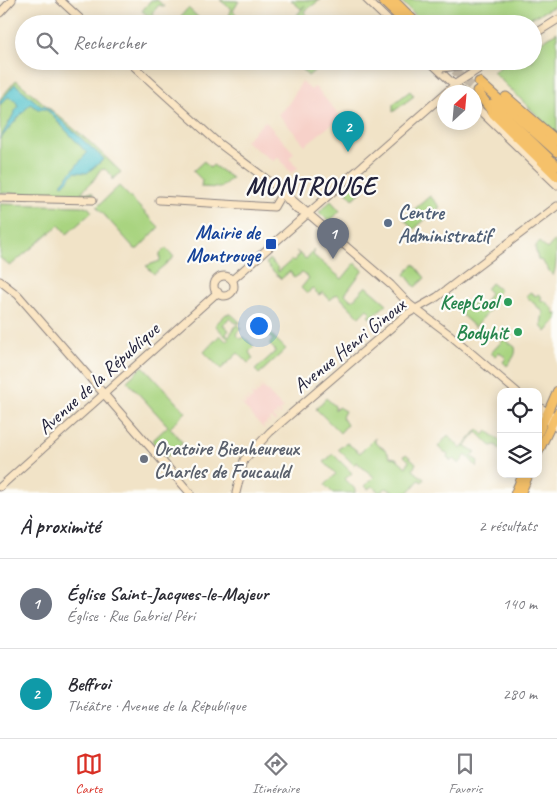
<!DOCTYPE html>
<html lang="fr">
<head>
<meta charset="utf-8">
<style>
	body { margin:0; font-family:Caveat,sans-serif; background:#f7f7f7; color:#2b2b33 }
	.controls { position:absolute; right:15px; bottom:15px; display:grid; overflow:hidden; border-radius:10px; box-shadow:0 2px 12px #0003 }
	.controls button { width:45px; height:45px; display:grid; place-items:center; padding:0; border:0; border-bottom:1px solid #e1e1e2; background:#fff; color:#2b2b33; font:25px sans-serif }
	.compass { position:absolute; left:437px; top:85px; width:45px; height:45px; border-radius:50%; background:#fff; box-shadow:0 2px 12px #0003; rotate:26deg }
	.you { position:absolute; left:258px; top:325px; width:18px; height:18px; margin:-12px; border:4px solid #fff; border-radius:50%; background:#1a73e8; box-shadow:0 0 0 8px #1a73e833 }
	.badge { display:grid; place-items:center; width:32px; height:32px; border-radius:50%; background:#d93025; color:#fff; font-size:16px; font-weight:700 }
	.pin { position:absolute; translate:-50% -41px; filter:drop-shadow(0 1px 2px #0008) }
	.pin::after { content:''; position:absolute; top:26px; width:18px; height:15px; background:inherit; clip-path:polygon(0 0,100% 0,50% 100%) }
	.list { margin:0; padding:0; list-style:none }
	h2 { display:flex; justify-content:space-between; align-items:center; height:65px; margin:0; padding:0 20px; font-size:21px }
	h2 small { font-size:16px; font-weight:400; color:#7c7c81 }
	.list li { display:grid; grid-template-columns:32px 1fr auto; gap:15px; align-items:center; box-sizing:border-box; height:90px; padding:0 20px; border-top:1px solid #e1e1e2 }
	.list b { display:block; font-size:19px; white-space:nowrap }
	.list p { margin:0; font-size:16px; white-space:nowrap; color:#7c7c81 }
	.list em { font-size:16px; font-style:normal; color:#7c7c81 }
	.icon { flex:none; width:28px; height:28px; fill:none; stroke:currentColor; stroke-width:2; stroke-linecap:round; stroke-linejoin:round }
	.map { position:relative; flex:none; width:557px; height:493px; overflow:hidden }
	.search { position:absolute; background:#fff; box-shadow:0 2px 12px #0003; left:15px; right:15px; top:15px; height:55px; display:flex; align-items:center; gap:12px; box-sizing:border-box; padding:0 18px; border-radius:28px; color:#7c7c81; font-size:19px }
	.sheet { height:245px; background:#fff }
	nav { display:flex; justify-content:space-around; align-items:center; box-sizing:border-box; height:70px; border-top:1px solid #e1e1e2; background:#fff; font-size:14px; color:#7c7c81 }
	nav a { display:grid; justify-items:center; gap:2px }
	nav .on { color:#d93025 }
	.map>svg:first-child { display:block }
</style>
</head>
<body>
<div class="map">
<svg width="557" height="493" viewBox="0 0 557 493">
	<rect width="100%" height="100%" fill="#fdfcf7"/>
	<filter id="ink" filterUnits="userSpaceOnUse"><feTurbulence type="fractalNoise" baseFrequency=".02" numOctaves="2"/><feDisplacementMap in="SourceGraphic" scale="10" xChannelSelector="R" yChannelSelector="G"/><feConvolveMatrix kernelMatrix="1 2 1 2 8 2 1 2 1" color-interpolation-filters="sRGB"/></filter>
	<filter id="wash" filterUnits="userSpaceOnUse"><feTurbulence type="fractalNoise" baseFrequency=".0096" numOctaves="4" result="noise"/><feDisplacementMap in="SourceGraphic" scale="20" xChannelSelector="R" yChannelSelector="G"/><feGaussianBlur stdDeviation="1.12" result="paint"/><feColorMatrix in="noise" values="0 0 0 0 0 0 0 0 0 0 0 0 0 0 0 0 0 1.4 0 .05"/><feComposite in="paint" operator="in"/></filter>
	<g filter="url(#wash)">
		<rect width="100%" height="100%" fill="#f1e3c7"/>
		<!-- built -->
		<g fill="#f7d1c9">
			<polygon points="302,81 311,90 314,87 316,88 341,117 305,145 278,114 288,105"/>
			<polygon points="265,121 294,153 289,158 298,168 291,173 278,157 273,161 245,141"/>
			<polygon points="260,384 284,409 280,410 281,416 278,412 276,413 278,418 275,415 273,416 276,420 274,422 271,418 269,420 271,425 268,421 266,423 268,427 265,424 263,425 265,430 240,402 245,405 246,403 243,399 248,402 250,401 246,397 251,400 253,398 250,393 255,396 257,394 254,389 258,393 260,391 258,386 261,390 263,389"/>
		</g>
		<!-- green -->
		<g fill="#a9d480" stroke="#667b5e">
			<polygon points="151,0 157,0 165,7 159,5 152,13 156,18 154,21 142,11"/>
			<polygon points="220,0 239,1 233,11 242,20 238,24 227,24 231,9"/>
			<polygon points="291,0 320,0 305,11 309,20 306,23 297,15 305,5 301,9"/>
			<polygon points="400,0 557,0 557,5 519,24 424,24"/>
			<polygon points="188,8 199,18 194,24 174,24"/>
			<polygon points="557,32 557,135 493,72 510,61 533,61 533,47"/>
			<polygon points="300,61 327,61 308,76 297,65"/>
			<polygon points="16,80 93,145 121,172 112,180 113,177 105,169 100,170 93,181 81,192 93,193 93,195 0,193 0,99"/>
			<polygon points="410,91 414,96 393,112 393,104"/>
			<polygon points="204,161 210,168 213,165 232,178 220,188 201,187 202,180 193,171"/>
			<polygon points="357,178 366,188 353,199 344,189"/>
			<polygon points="119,186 159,227 138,249 135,249 97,207"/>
			<polygon points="430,196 440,207 413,230 404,218"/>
			<polygon points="331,201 340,211 329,222 319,212"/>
			<polygon points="0,204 81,206 88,207 92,212 67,234 59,225 10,266 0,258"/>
			<path d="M 555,240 C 557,250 557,267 553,276 L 542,261 L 538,260 L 535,247 L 539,242 L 547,249 Z"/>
			<polygon points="166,248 174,257 154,274 146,266 160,261 160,253"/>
			<polygon points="315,249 313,255 342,279 355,263 363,270 345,294 351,300 354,299 366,286 387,304 370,318 368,316 371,313 367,309 359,317 337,294 330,300 323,292 319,295 312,288 307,294 301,288 309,278 302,273 294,278 290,271 281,279 266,264 269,259 278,268 278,272 292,260 293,262 299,254 296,251 306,259"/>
			<polygon points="414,264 425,278 415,287 405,274"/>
			<polygon points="491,283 500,290 490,302 493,306 475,327 453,307 450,309 455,305 466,306 470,303 482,307 490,293 486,289"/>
			<polygon points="530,292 536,296 538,294 542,297 540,300 545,301 554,310 554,314 557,314 557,319 546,332 541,326 543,312 526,296"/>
			<polygon points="226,314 231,314 241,323 235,323 229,318 223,325 229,330 226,334 229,336 237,324 241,328 236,334 241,339 244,337 254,347 249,352 253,359 248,363 238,353 221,369 204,352 220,335 226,341 229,340 215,325"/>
			<polygon points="259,323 286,349 259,374 255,370 276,351 269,344 273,340 257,325"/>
			<path d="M 504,339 L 515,347 C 517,355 512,359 507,366 L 503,362 L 506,358 L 499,352 L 495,356 L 491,353 Z"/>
			<polygon points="143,366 186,412 170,428 183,443 166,457 152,441 168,426 127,381"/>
			<polygon points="326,398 335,406 335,410 338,407 345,411 342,417 347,425 340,433 316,409"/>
			<polygon points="478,429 484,435 487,431 501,441 501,451 496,445 491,446 477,432 465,446 476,452 470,456 478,461 477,467 466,455 459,464 453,459 451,461 447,457 448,455 438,447 448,435 461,449"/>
			<polygon points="375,438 375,443 386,450 390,457 396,458 406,467 409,461 404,456 406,454 416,463 413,470 424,479 422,482 419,480 408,493 396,493 386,488 380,493 372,486 368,489 365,486 374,477 356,462 354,465 338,449 347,443 360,453"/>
			<polygon points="333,454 352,473 345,479 355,489 355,493 333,493 325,485 336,474 324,462"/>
		</g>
		<!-- water -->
		<polygon fill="#58c5ce" stroke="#3d7484" points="15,84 42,107 44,105 104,159 87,173 75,172 63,185 61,184 87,153 46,109 38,109 30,104 0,139 18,106 15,100 8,97 0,105 0,102"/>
	</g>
	<g filter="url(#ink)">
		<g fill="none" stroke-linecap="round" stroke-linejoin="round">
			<!-- highway-tunnel -->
			<g stroke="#c8bcab" stroke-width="9" stroke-dasharray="9 4.5" stroke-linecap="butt">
				<polyline points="445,61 473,88"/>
				<polyline points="456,61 479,82"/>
			</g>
			<defs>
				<g id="secondary">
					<polyline points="60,0 86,24"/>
					<polyline points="367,0 392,24"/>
					<polyline points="0,13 12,0"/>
					<polyline points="533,35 557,20"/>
					<polyline points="128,61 217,142 273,184 297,210 304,212"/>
					<polyline points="429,61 462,92"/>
					<polyline points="465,65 487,63"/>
					<polyline points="471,74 491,61"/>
					<polyline points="474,105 557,185"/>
					<polyline points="284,195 290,198 391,285 409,304 449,334 517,392"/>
					<polyline points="0,198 93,200"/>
					<polyline points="159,200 274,207 282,193"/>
					<circle cx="224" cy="286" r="10"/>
					<polyline points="232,280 457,83"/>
					<polyline points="0,281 18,295 190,493"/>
					<polyline points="538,406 557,419"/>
					<polyline points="538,412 557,428"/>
					<polyline points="0,487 218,292"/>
					<polyline points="236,493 244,460 270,432 407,314 437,297 557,206"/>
				</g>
				<g id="primary">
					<polyline points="538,434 557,391"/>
					<polyline points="538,453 557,413"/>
					<polyline points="515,493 523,474"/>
					<polyline points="521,493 529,474"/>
				</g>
				<g id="highway">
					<polyline points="382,0 407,24"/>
					<polyline points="393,0 417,24"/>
					<polyline points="479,82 557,152"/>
					<polyline points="477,91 494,114 557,176"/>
					<polyline points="506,97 557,141"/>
					<polyline points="492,104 557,166"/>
				</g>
			</defs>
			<!-- secondary casing -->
			<use href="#secondary" stroke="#8a8281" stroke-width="9"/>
			<!-- primary casing -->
			<use href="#primary" stroke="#8a8281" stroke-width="10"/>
			<!-- highway casing -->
			<use href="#highway" stroke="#8a8281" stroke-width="11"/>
			<!-- secondary -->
			<use href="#secondary" stroke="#fbe6c4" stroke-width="7"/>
			<!-- primary -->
			<use href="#primary" stroke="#f5c16b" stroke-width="8"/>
			<!-- highway -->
			<use href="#highway" stroke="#f5c16b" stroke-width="9"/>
			<defs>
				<g id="secondary-bridge">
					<polyline points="442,68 465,65"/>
					<polyline points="457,83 471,74"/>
				</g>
			</defs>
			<!-- secondary-bridge casing -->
			<use href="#secondary-bridge" stroke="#8a8281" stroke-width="9" stroke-linecap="butt"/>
			<!-- secondary-bridge -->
			<use href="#secondary-bridge" stroke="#fbe6c4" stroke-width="7"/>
		</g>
	</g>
	<!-- markers -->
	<circle fill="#5c6f8a" stroke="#fdfcf7" stroke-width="2" cx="388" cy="223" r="5"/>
	<rect fill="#1a4fb4" stroke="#fdfcf7" stroke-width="2" x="265" y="238" width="12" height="12" rx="2.5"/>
	<g fill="#2e9e5b" stroke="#fdfcf7" stroke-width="2">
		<circle cx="508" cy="302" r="5"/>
		<circle cx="518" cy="332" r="5"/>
	</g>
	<circle fill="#6b7280" stroke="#fdfcf7" stroke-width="2" cx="144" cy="459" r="5"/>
	<g text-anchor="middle" stroke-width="4.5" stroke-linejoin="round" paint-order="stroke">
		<!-- service labels -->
		<g font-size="20" font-weight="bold" fill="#4e5e75" stroke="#fdfcf7" text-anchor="start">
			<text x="398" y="219">Centre<tspan x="398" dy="23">Administratif</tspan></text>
		</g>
		<!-- transit labels -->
		<g font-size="20" font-weight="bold" fill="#164399" stroke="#fdfcf7" text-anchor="end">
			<text x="260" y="239">Mairie de<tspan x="260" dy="23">Montrouge</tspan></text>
		</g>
		<!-- leisure labels -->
		<g font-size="20" font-weight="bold" fill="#27864d" stroke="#fdfcf7" text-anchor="end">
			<text x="498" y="309">KeepCool</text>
			<text x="508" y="339">Bodyhit</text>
		</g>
		<!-- street labels -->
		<g font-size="20" fill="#22223b" stroke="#fdfcf7">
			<text transform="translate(349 345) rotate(-39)" y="7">Avenue Henri Ginoux</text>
			<text transform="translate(98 378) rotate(-42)" y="7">Avenue de la République</text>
		</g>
		<!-- worship labels -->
		<g font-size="20" font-weight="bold" fill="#5b616d" stroke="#fdfcf7" text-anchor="start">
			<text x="154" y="455">Oratoire Bienheureux<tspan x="154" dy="23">Charles de Foucauld</tspan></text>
		</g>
		<!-- district labels -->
		<g font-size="25" font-weight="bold" letter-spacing="1" fill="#22223b" stroke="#fdfcf7">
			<text x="311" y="194">MONTROUGE</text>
		</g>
	</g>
</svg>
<div class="controls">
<button><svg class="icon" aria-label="locate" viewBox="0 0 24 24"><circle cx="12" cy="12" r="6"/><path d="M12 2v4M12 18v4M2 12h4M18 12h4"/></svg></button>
<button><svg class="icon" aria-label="layers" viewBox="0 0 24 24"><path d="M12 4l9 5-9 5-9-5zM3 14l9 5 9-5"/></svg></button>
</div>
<svg class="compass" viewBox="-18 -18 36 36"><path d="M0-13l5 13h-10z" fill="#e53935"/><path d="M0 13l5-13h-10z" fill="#7c7c81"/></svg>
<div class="you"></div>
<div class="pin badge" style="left:333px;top:259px;background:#6b7280">1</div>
<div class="pin badge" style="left:348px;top:152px;background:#0f9aa8">2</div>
<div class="search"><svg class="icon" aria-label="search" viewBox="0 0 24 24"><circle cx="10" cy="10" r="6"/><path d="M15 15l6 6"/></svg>Rechercher</div>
</div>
<section class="sheet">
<h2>À proximité<small>2 résultats</small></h2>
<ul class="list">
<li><span class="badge" style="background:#6b7280">1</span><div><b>Église Saint-Jacques-le-Majeur</b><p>Église · Rue Gabriel Péri</p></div><em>140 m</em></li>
<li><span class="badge" style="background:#0f9aa8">2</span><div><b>Beffroi</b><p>Théâtre · Avenue de la République</p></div><em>280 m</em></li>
</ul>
</section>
<nav>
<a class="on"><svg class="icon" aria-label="map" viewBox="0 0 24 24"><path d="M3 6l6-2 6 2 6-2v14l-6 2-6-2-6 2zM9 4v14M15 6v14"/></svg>Carte</a>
<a><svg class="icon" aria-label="directions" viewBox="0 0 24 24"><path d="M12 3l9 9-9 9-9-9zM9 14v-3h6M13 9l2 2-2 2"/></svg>Itinéraire</a>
<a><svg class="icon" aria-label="saved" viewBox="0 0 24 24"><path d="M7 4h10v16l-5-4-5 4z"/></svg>Favoris</a>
</nav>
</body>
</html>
